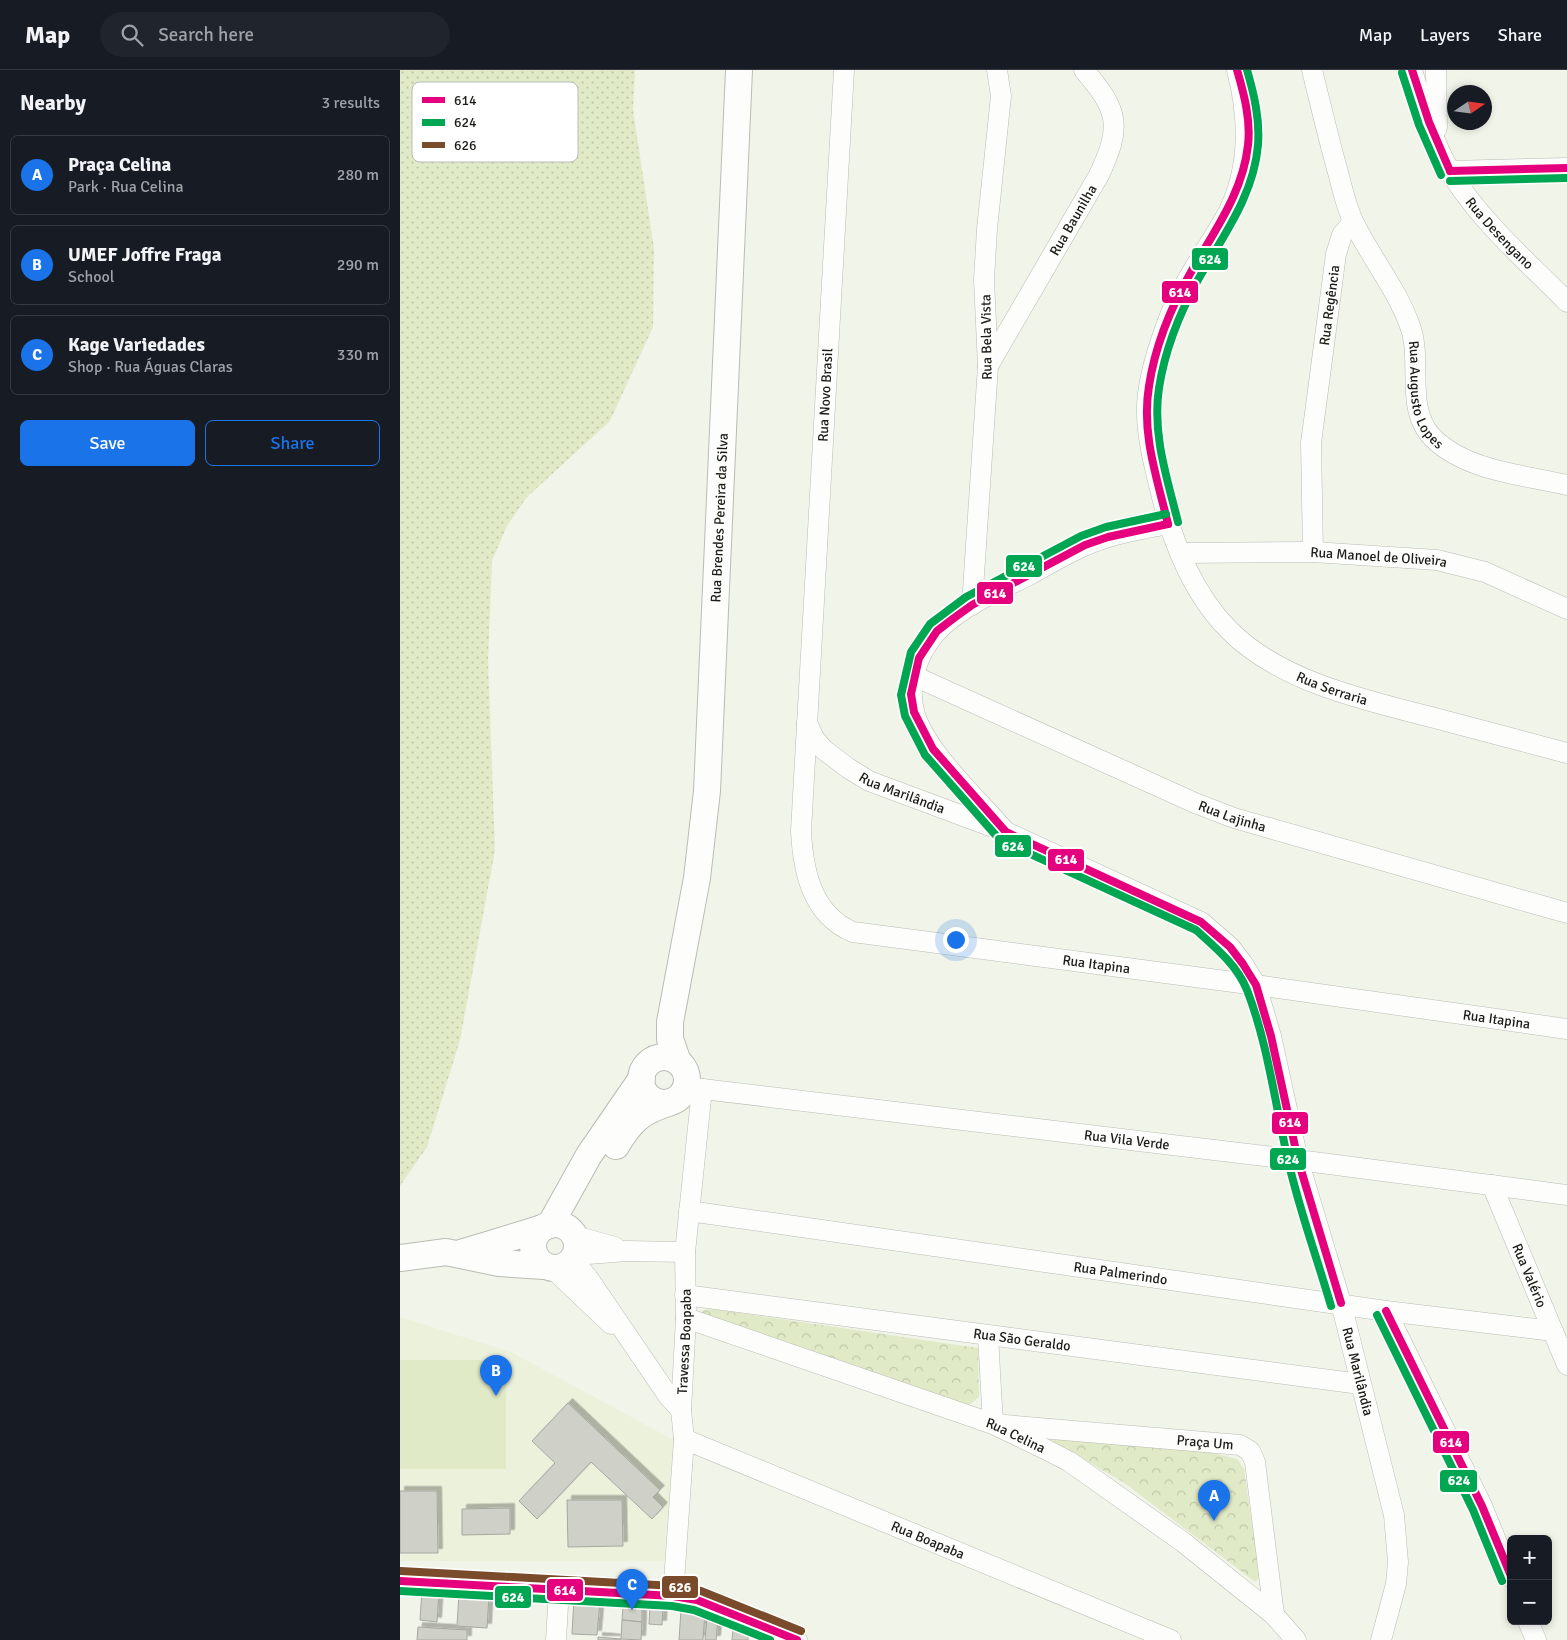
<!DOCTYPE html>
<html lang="en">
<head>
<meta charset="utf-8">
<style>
	body { margin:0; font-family:Signika,sans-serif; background:#20242c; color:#f1f3f6 }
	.controls { position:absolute; right:15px; bottom:15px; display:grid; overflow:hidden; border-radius:8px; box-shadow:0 2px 8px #0003 }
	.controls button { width:45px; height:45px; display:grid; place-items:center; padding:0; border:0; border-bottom:1px solid #363941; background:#171b24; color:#f1f3f6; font:25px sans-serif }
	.compass { position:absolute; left:1047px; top:15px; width:45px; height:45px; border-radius:50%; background:#171b24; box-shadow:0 2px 8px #0003; rotate:77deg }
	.you { position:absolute; left:555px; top:869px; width:18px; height:18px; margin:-12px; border:4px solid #fff; border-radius:50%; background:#1a73e8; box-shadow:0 0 0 8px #1a73e833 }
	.badge { display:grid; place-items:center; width:32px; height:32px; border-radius:50%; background:#1a73e8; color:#fff; font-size:16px; font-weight:700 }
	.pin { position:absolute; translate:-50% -41px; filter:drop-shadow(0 1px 2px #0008) }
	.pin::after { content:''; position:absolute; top:26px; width:18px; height:15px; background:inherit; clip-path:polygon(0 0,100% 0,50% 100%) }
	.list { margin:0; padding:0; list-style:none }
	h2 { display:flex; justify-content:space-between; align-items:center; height:65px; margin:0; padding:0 20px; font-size:21px }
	h2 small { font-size:16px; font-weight:400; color:#9ea1a6 }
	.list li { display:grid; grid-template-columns:32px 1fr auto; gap:15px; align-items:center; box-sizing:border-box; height:80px; margin:0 10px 10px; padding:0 10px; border:1px solid #363941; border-radius:8px }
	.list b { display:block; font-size:19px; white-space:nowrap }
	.list p { margin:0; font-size:16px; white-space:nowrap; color:#9ea1a6 }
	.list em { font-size:16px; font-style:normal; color:#9ea1a6 }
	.actions { display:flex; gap:10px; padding:15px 20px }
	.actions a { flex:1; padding:11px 0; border:1px solid #1a73e8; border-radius:8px; text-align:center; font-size:18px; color:#1a73e8 }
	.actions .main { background:#1a73e8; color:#fff }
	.icon { flex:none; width:28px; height:28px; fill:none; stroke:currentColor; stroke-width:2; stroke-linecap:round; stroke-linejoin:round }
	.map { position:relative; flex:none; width:1167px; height:1570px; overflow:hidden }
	header { display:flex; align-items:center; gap:30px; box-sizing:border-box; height:70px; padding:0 25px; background:#171b24; border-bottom:1px solid #363941 }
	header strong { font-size:24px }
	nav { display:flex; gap:28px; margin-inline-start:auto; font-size:18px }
	.search { width:350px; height:45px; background:#20242c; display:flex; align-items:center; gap:12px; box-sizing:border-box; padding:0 18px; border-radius:28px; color:#9ea1a6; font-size:19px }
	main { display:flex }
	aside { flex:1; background:#171b24 }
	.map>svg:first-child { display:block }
</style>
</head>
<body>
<header>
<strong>Map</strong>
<div class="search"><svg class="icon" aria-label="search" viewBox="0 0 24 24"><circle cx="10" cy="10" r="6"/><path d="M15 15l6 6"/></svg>Search here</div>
<nav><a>Map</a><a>Layers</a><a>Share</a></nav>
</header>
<main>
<aside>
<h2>Nearby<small>3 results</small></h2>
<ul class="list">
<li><span class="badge">A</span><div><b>Praça Celina</b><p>Park · Rua Celina</p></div><em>280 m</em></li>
<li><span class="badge">B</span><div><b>UMEF Joffre Fraga</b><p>School</p></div><em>290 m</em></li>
<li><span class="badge">C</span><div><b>Kage Variedades</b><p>Shop · Rua Águas Claras</p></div><em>330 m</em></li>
</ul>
<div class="actions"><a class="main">Save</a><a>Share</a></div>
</aside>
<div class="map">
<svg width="1167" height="1570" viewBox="0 0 1167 1570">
	<defs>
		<pattern id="grass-dots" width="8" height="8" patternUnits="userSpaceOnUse" patternTransform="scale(1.25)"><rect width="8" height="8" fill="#e1eac7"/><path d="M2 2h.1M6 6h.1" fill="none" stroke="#c0c8aa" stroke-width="1.8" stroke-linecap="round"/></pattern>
		<pattern id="park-crowns" width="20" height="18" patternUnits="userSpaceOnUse" patternTransform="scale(1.25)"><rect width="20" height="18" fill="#e1eac7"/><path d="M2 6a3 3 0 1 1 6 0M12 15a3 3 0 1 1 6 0" fill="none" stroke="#c0c8aa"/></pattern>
		<filter id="shadow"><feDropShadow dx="4.5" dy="-4.5" stdDeviation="0" flood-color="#0004"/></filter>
	</defs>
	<rect width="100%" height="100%" fill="#f1f4e9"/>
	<!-- built -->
	<polygon fill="#ecf1dc" points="0,1247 111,1282 274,1370 264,1491 0,1491"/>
	<!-- grass -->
	<polygon fill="url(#grass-dots)" points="0,0 235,0 233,40 254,179 253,257 210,351 126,428 107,456 92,491 88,591 95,780 60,970 27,1077 0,1116"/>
	<!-- park -->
	<g fill="url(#park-crowns)">
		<polygon points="312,1239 578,1278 579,1327 568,1336 301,1243 303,1240"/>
		<polygon points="650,1368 804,1381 837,1389 844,1399 860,1509 854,1511 723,1412 654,1372"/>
	</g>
	<!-- pitch -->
	<rect fill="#e1eac7" x="0" y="1290" width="106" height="109"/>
	<!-- building -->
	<g fill="#cfd1c9" stroke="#a6a8a0" filter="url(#shadow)">
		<polygon points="168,1333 260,1420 253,1427 263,1437 252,1449 191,1392 137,1449 119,1431 155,1393 132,1371"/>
		<polygon points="0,1421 37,1421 38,1483 0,1483"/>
		<polygon points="167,1430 222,1430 223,1476 168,1477"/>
		<polygon points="110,1438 110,1464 62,1465 62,1439"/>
		<polygon points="22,1519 39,1521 37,1552 20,1550"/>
		<polygon points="59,1523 89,1526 87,1558 57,1556"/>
		<polygon points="174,1529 200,1531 197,1565 172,1564"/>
		<polygon points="250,1535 263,1536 262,1555 249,1554"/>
		<polygon points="223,1536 242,1536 242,1552 222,1550"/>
		<polygon points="281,1540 305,1541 303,1570 279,1570"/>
		<polygon points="307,1547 318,1548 316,1570 305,1570"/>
		<polygon points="222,1550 242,1552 241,1570 221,1569"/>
		<polygon points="18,1557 67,1560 67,1570 17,1570"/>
		<polygon points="333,1560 348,1561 348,1570 332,1570"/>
		<polygon points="198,1567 221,1569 221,1570 198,1570"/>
	</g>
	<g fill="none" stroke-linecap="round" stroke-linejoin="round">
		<defs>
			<g id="minor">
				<path id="s1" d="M 444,0 L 401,761 C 403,801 412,845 453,862 L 856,915 L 1167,959"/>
				<path id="s2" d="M 837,0 C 850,51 851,103 824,150 C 806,181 785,209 771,243 C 760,271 748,306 747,336 C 746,367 755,398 762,427 C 773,474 794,525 829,560 C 879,611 964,630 1031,647 C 1076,659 1122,671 1167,683"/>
				<path id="s3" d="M 912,0 C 921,36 929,71 939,106 C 943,122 947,139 954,153 C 971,188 997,219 1010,256 C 1023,291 1004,339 1033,368 C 1066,401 1124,405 1167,415"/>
				<path id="s4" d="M 1012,0 C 1023,38 1035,81 1058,114 C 1088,158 1130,194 1167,232"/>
				<polyline points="1036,0 1037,58"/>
				<polyline points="1050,101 1167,98"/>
				<path id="s5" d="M 588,296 L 699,105 C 722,56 719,41 684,0"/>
				<path id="s6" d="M 913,482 L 911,373 L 936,184 L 942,165 L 953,152"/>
				<path id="s7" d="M 780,483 L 913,482 L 1037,490 L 1085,502 L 1167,539"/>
				<polyline points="572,535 588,296 584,210 587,159 601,26 597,0"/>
				<path id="s8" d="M 514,606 L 795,733 L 834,748 L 1167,843"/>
				<path id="s9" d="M 407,653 L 414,668 L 423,679 L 448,698 L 469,711 L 606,762 L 801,852 L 830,877 L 843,894 L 856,915 L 871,966 L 898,1090 L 941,1233 L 994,1445 L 998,1492 L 996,1514 L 981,1570"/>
				<path d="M 605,761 C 578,730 523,679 514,641 C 508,618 515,592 528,573 C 548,541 598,521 631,504 C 656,490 681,475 709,467 C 728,461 748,458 768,454"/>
				<path id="s10" d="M 286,1017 L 898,1090 L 1167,1125"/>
				<path id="s11" d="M 1092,1115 L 1167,1295"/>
				<path id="s12" d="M 289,1141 L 986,1241 L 1153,1261"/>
				<polyline points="175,1166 215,1177"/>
				<polyline points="175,1185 227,1181 285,1182"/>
				<polyline points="173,1190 188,1208 269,1327 281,1340"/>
				<polyline points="152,1198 211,1254"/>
				<path id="s13" d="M 285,1225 L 960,1314"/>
				<polyline points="986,1241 1082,1436 1111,1507"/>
				<path id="s14" d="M 286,1248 L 593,1354 L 645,1379 L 670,1392 L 783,1472 L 874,1545 L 896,1570"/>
				<path id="s15" d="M 588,1266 L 593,1354 L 840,1375 L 850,1381 L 855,1392 L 874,1545"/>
				<path id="s16" d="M 284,1369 L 771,1570"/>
				<polyline points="0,1511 273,1526 297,1530 397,1570"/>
				<path id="s17" d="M 273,1526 L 284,1369 L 281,1340 L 286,1248 L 285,1182 L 302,1019"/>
				<polyline points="1128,1551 1136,1570"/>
				<polyline points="156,1570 159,1519"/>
			</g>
			<g id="major">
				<circle cx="264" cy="1010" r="23"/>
				<path id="s18" d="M 278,992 L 270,969 L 270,952 L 297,808 L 307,721 L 339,0"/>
				<path d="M 216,1076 C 231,1051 240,1042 268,1033"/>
				<circle cx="155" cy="1176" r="22"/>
				<polyline points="150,1155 189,1085 242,1008"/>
				<polyline points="61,1183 143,1158"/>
				<polyline points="0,1188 46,1182 99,1193 144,1196"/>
			</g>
		</defs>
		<!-- minor casing -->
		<use href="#minor" stroke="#b9bcb4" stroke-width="21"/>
		<!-- major casing -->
		<use href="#major" stroke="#b9bcb4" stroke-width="28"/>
		<!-- minor -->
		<use href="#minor" stroke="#fdfdfc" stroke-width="20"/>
		<!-- major -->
		<use href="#major" stroke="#fdfdfc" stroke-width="26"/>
		<defs>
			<g id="bus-1">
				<polyline points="1012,0 1029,52 1050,101"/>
				<polyline points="1050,101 1167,98"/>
				<polyline points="768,454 708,467 685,475 572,535 554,548 537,561 519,588 511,624 514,642 533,679 606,762 801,852 830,877 843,894 856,915 871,966 898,1090 941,1233"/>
				<path d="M 768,454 C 757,408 741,363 749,316 C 755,276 771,237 791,202 C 814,161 843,123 848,75 C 851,50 844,24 837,0"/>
				<polyline points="986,1241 1082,1436 1111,1506"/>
				<polyline points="0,1511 273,1526 297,1530 397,1570"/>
			</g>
			<g id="bus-2">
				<polyline points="1002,3 1019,55 1041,105"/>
				<polyline points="1050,111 1167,108"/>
				<path d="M 766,444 L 706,457 L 681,466 L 566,527 L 530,554 L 511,582 L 501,625 L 505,646 L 525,685 L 600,770 L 796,860 C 815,877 837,895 847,920 C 868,974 875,1034 888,1090 C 899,1139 917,1188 931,1236"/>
				<path d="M 778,452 C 767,408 752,364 759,318 C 765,279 780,242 799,208 C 823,166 854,125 858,75 C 860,49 854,24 847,0"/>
				<polyline points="977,1245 1073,1440 1102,1511"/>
				<polyline points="0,1521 272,1536 294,1540 370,1570"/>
			</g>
			<polyline id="bus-3" points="1,1501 275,1516 301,1521 401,1561"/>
		</defs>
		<!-- bus-1 casing -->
		<use href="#bus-1" stroke="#fff" stroke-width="11"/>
		<!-- bus-2 casing -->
		<use href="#bus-2" stroke="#fff" stroke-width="11"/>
		<!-- bus-3 casing -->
		<use href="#bus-3" stroke="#fff" stroke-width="11"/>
		<!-- bus-1 -->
		<use href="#bus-1" stroke="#e5007d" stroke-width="8"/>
		<!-- bus-2 -->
		<use href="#bus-2" stroke="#00a651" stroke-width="8"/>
		<!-- bus-3 -->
		<use href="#bus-3" stroke="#7a4b2a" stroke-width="8"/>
	</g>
	<g text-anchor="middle" stroke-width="4" stroke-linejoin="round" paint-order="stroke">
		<!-- street labels -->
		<g font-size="14" fill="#1b1d16" stroke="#fff">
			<text dy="5" stroke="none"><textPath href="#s5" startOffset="169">Rua Baunilha</textPath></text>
			<text dy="5" stroke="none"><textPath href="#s4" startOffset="188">Rua Desengano</textPath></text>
			<text dy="5" stroke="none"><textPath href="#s6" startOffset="248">Rua Regência</textPath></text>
			<text transform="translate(586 267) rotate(-91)" y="5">Rua Bela Vista</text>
			<text dy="5" stroke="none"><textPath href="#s3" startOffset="348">Rua Augusto Lopes</textPath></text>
			<text transform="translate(425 325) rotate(-87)" y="5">Rua Novo Brasil</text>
			<text dy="5" stroke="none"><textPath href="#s18" startOffset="549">Rua Brendes Pereira da Silva</textPath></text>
			<text dy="5" stroke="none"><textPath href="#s7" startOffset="199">Rua Manoel de Oliveira</textPath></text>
			<text dy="5" stroke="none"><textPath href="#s2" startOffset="721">Rua Serraria</textPath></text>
			<text dy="5" stroke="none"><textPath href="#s9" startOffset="122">Rua Marilândia</textPath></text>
			<text dy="5" stroke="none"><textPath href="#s8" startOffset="348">Rua Lajinha</textPath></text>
			<text dy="5" stroke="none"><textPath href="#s1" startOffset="1128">Rua Itapina</textPath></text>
			<text dy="5" stroke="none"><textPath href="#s1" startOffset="1532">Rua Itapina</textPath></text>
			<text dy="5" stroke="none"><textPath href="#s10" startOffset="444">Rua Vila Verde</textPath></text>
			<text dy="5" stroke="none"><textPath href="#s12" startOffset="436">Rua Palmerindo</textPath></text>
			<text dy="5" stroke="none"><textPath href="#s11" startOffset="98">Rua Valério</textPath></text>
			<text dy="5" stroke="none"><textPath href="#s13" startOffset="340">Rua São Geraldo</textPath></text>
			<text dy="5" stroke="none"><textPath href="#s17" startOffset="255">Travessa Boapaba</textPath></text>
			<text dy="5" stroke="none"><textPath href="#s9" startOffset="932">Rua Marilândia</textPath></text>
			<text dy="5" stroke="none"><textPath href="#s14" startOffset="350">Rua Celina</textPath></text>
			<text dy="5" stroke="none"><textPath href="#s15" startOffset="301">Praça Um</textPath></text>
			<text dy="5" stroke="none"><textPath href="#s16" startOffset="264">Rua Boapaba</textPath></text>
		</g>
	</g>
	<!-- legend -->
	<rect x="12" y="12" width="166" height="80" rx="8" fill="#fff" stroke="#bbbbb9" stroke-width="1"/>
	<rect x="22" y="27" width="23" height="6" fill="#e5007d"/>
	<rect x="22" y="49" width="23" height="7" fill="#00a651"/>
	<rect x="22" y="72" width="23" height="6" fill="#7a4b2a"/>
	<g font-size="14" fill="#1b1d16">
		<text x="54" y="35">614</text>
		<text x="54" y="57">624</text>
		<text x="54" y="80">626</text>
	</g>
	<g stroke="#fff" stroke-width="2">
		<rect x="791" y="177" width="38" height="24" rx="5" fill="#00a651"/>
		<rect x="761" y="210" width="38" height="24" rx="5" fill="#e5007d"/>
		<rect x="605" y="484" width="38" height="24" rx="5" fill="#00a651"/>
		<rect x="576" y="511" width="38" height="24" rx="5" fill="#e5007d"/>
		<rect x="594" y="764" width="38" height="24" rx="5" fill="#00a651"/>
		<rect x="647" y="778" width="38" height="24" rx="5" fill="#e5007d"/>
		<rect x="871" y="1041" width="38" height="24" rx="5" fill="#e5007d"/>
		<rect x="869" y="1077" width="38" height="24" rx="5" fill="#00a651"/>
		<rect x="1032" y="1360" width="38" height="24" rx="5" fill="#e5007d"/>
		<rect x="1039" y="1399" width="39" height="24" rx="5" fill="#00a651"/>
		<rect x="261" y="1505" width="38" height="24" rx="5" fill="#7a4b2a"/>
		<rect x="146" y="1508" width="38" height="24" rx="5" fill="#e5007d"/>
		<rect x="94" y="1515" width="38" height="24" rx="5" fill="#00a651"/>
	</g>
	<g font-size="14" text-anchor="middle" font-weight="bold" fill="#fff">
		<text x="810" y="194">624</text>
		<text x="780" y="227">614</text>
		<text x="624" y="501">624</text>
		<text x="595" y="528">614</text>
		<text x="613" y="781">624</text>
		<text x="666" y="794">614</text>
		<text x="890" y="1057">614</text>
		<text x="888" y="1094">624</text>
		<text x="1051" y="1377">614</text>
		<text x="1059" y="1415">624</text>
		<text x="280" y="1522">626</text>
		<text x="165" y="1525">614</text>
		<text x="113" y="1532">624</text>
	</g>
</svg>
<div class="controls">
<button>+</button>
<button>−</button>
</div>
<svg class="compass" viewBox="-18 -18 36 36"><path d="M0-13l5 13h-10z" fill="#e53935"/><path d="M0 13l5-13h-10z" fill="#9ea1a6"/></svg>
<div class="you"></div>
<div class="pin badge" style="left:814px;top:1451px">A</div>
<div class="pin badge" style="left:96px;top:1326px">B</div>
<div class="pin badge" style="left:232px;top:1540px">C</div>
</div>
</main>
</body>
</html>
